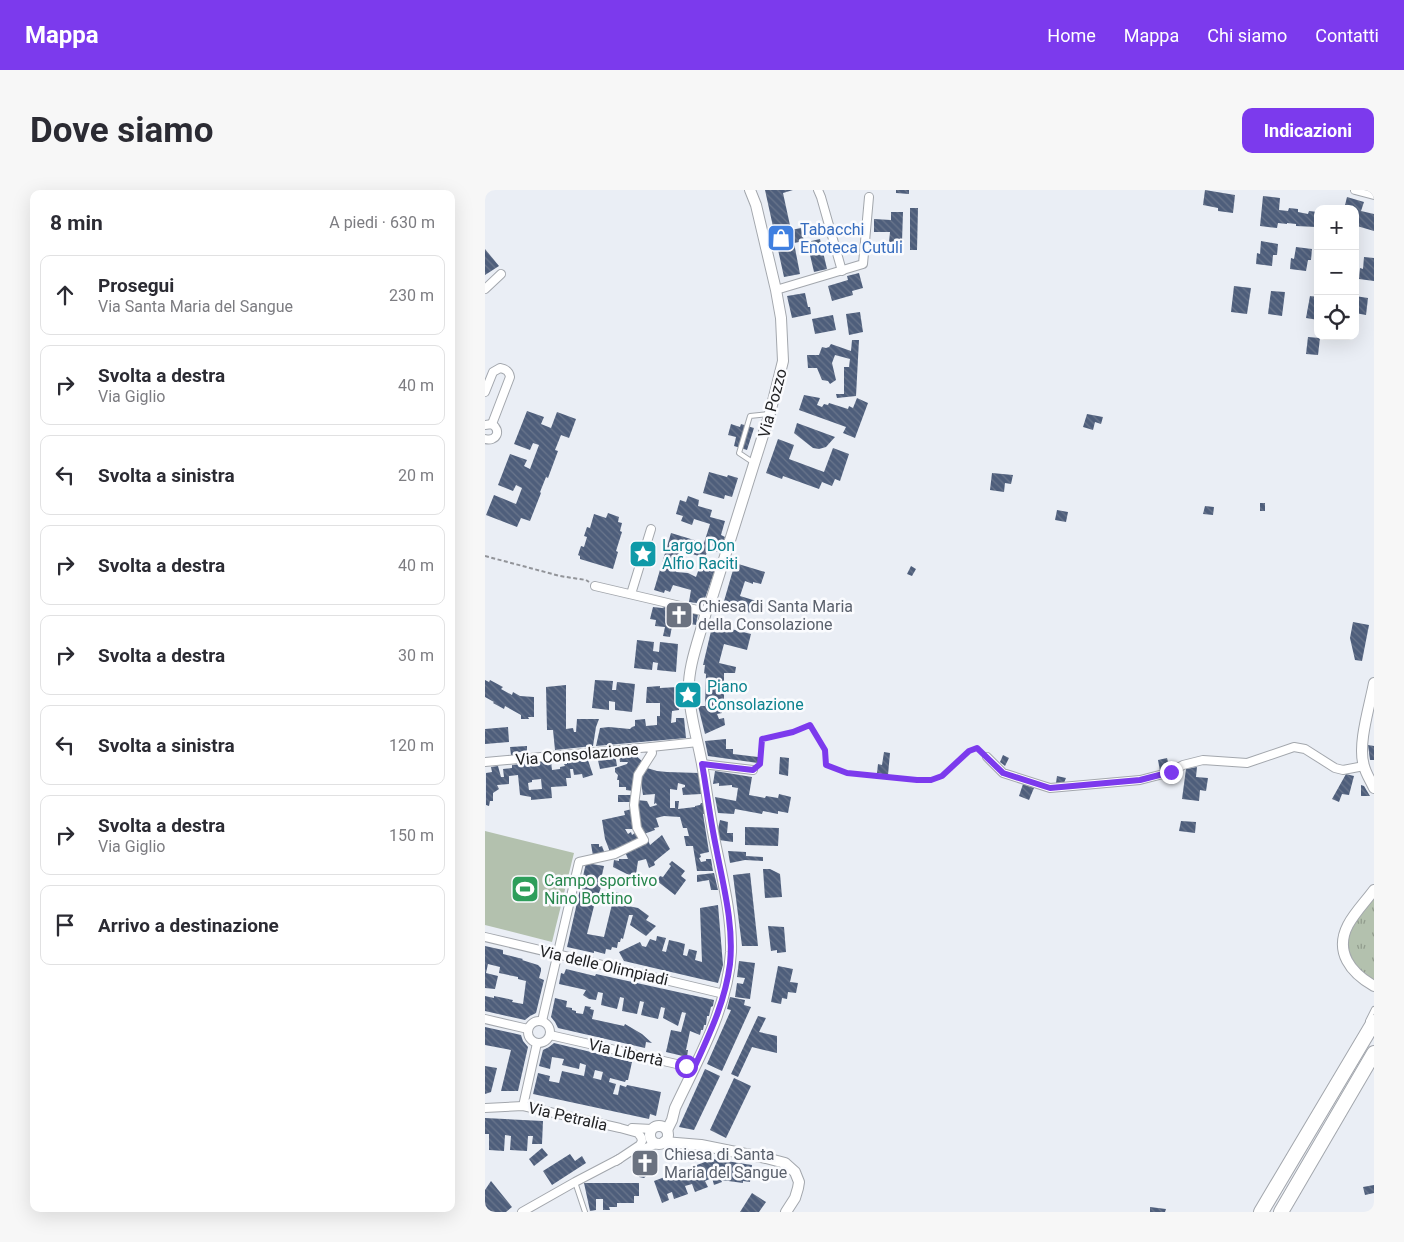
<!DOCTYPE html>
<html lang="it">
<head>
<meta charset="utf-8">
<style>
	body { margin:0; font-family:Roboto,sans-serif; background:#f7f7f7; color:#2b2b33 }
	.controls { position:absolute; right:15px; top:15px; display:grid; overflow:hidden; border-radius:10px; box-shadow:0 5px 20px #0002 }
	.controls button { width:45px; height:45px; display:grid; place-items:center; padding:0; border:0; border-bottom:1px solid #e1e1e2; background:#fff; color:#2b2b33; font:25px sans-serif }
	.stop { position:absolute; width:15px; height:15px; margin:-11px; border:4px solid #7c3aed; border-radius:50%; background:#fff }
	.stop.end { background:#7c3aed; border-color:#fff; box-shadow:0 1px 5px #0008 }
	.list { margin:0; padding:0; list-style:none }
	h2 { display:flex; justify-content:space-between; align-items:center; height:65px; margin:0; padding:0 20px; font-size:21px }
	h2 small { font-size:16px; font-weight:400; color:#7c7c81 }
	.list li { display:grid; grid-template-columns:32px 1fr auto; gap:15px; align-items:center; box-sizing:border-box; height:80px; margin:0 10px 10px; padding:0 10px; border:1px solid #e1e1e2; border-radius:10px }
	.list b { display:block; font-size:19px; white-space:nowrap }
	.list p { margin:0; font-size:16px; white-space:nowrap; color:#7c7c81 }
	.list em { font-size:16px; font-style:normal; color:#7c7c81 }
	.icon { flex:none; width:28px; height:28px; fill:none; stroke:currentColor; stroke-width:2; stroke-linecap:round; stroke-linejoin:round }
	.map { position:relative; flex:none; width:889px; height:1022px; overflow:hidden; border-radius:10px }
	header { display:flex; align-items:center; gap:30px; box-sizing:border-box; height:70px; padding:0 25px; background:#7c3aed; color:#fff }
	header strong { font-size:24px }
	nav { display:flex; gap:28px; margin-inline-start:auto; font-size:18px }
	.intro { display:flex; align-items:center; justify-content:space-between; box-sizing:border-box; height:120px; padding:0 30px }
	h1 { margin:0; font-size:35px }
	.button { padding:12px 22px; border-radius:10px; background:#7c3aed; color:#fff; font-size:18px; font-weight:700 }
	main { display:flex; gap:30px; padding:0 30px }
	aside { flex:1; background:#fff; border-radius:10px; box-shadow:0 5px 20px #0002 }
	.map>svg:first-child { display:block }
</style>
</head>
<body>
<header>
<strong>Mappa</strong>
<nav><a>Home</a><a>Mappa</a><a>Chi siamo</a><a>Contatti</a></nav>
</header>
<div class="intro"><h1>Dove siamo</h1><a class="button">Indicazioni</a></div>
<main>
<aside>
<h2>8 min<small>A piedi · 630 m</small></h2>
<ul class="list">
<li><svg class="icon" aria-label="ahead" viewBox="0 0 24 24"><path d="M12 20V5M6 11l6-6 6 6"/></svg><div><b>Prosegui</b><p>Via Santa Maria del Sangue</p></div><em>230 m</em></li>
<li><svg class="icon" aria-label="right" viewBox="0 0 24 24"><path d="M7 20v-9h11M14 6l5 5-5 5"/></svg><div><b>Svolta a destra</b><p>Via Giglio</p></div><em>40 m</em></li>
<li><svg class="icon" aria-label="left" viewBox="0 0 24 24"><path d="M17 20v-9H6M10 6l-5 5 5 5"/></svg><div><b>Svolta a sinistra</b></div><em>20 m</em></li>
<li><svg class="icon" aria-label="right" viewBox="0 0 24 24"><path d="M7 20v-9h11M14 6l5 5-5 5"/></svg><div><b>Svolta a destra</b></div><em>40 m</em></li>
<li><svg class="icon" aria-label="right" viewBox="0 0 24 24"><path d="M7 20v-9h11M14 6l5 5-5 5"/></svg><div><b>Svolta a destra</b></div><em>30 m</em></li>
<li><svg class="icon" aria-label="left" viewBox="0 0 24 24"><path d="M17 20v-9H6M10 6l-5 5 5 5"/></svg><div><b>Svolta a sinistra</b></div><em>120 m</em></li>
<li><svg class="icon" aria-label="right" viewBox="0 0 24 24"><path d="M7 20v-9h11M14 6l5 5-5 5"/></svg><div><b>Svolta a destra</b><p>Via Giglio</p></div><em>150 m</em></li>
<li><svg class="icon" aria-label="arrive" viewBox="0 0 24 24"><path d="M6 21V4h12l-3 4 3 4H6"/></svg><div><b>Arrivo a destinazione</b></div></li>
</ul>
</aside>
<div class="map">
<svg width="889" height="1022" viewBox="0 0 889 1022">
	<defs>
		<pattern id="grass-tufts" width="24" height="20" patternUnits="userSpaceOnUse" patternTransform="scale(1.25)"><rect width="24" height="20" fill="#b3c1ae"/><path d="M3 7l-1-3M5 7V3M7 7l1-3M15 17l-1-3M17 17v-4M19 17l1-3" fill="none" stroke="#919c8d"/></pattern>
		<pattern id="building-back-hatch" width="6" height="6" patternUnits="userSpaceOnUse" patternTransform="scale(1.25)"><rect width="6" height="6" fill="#4e5e7b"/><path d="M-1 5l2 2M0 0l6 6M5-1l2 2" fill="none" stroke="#6a768c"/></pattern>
	</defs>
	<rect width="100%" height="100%" fill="#eaeef5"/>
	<!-- grass -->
	<path fill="url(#grass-tufts)" d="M 889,706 L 889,790 C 845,762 865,739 889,706 Z"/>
	<!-- pitch -->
	<polygon fill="#b3c1ae" points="0,641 89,663 67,752 0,735"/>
	<!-- building -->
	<g fill="url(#building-back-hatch)" fill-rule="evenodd">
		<polygon points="280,0 308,0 298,3 306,40 316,38 319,51 309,53 315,84 299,87"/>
		<polygon points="411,0 424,0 424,4 411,3"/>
		<polygon points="720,0 750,5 748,23 733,21 733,18 718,15"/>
		<polygon points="778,6 795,8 794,20 803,21 804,18 813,19 813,22 823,24 824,21 833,22 833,39 831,39 831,37 811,36 811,34 802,33 802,34 793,33 792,38 775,36"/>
		<polygon points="862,7 879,12 876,21 889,24 889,41 872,36 870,40 870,19 859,19"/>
		<polygon points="425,18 433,18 432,60 425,60"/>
		<polygon points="406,22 418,22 417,52 404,52 405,42 389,42 389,29 406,30"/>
		<polygon points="335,49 342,79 329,82 322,52"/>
		<polygon points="776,51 793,54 792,65 788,65 787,76 771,74 772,63 775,64"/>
		<polygon points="811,57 827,59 826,70 823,70 821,81 805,79 806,68 809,69"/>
		<polygon points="0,59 14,76 0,85"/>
		<polygon points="879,67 889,68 889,91 874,89 875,78 878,79"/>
		<polygon points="374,83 378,98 367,101 368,105 347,111 343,96 363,90 362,86"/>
		<polygon points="749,96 766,98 762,124 746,122"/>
		<polygon points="786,101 800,102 797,126 783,124"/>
		<polygon points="320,103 323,117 325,117 326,124 307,128 302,106"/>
		<polygon points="825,106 833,107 833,130 821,128"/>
		<polygon points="870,106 883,108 881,125 870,123"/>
		<polygon points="375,122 378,142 364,145 361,124"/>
		<polygon points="348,125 351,140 330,144 327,129"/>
		<polygon points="823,147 835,148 833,165 821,164"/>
		<polygon points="367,150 374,150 371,206 352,208 351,204 359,204 359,177 364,177 365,169 350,165 347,173 351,190 345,194 343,191 337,190 332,178 323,178 322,165 334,165 337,157 341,158 344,157 346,154 366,161"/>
		<polygon points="319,205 335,208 332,215 337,217 339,214 343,215 344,213 363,219 364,216 368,218 372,208 383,213 370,248 358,243 361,237 314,220"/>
		<polygon points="42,221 59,227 56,234 66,238 72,222 91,229 84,248 76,245 70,260 73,261 63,288 61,287 55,302 56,303 45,331 36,328 32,337 1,325 9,305 31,314 37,298 31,295 28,301 13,295 25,264 42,270 39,276 45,279 54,255 48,253 45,260 29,254"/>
		<polygon points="602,224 618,227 616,234 610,232 608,240 598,237"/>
		<polygon points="312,233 350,247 341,257 334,259 328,258 309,243"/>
		<polygon points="246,234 255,237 256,234 269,238 262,260 249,256 251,247 243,245"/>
		<polygon points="293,249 309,255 304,269 339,282 348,258 364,264 355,291 350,289 347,296 337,292 334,299 298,286 297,289 281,283"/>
		<polygon points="224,282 242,287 243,285 253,288 247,307 240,305 239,309 218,303"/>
		<polygon points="507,283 528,285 526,294 520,293 519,302 505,300"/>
		<polygon points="203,306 214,310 213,316 227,320 225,327 240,331 236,345 240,347 236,363 223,359 220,368 201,362 201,360 195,358 192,369 195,370 191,382 203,383 211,387 216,373 231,377 218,414 204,412 206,400 188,395 185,402 180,400 179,403 169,400 186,343 219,353 225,334 209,329 207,335 196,331 198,326 191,324 195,310 201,312"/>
		<rect x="775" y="313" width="5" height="8"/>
		<polygon points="720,316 729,317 728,325 718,324"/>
		<polygon points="572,320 583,322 581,332 570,330"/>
		<polygon points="123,323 134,327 133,332 137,333 135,341 137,342 131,361 133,362 128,379 95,369 95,366 93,365 96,356 99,357 102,347 99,346 102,337 105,338 109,324 121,328"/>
		<polygon points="250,373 280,382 276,394 268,392 268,394 260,391 255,406 278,413 274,424 251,420 251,422 237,418"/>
		<polygon points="426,376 431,379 427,386 422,384"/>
		<polygon points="168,417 177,418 180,417 213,424 211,435 188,431 185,447 178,446 180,437 170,436 171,430 165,429"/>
		<polygon points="868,432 884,435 877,471 870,470 865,448"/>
		<polygon points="227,437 241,440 242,438 266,444 262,460 239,454 234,473 251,477 250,483 239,483 239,518 236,517 237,523 232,524 234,529 239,528 240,535 220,544 213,516 220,516 221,484 219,483 220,475 218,475"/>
		<polygon points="152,450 169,452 168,461 174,462 175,452 193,454 191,482 172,480 173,473 168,472 167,480 149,478"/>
		<polygon points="0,490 4,492 5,490 18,497 16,499 27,505 28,502 35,506 49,507 49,527 43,527 44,529 36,529 36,525 20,516 19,519 8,513 9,512 0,507"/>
		<polygon points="110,490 128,491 127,500 131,500 132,492 150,494 147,522 130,520 130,512 124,511 124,520 107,518"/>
		<polygon points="81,495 81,539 88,538 89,542 91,542 92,529 114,529 111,537 108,556 70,560 68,540 62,540 61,497"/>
		<polygon points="175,496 175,498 193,497 194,520 187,521 186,533 191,532 191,528 199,528 201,548 111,556 115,538 124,537 145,539 147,537 150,536 150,530 160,529 161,536 172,535 172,526 175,526 175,513 161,513 162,497"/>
		<polygon points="23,537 24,552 0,554 0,539"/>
		<polygon points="241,549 241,559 248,559 248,564 273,567 273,573 223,566 220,551"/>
		<polygon points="883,555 889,556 889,570 885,570"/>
		<polygon points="42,556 42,561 34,562 34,565 26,565 25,557"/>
		<polygon points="399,562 405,563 403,585 392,583 393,574 397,575"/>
		<polygon points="148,563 158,572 149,584 148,601 141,600 141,597 134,597 134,590 132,590 133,585 130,582 130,578 142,574 143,572 135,572 134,564"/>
		<polygon points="130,564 132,576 115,579 112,566"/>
		<polygon points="518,565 524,568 520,576 515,572"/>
		<path d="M 102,567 L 108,585 L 98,588 L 97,584 L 89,585 L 88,579 L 85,579 L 86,588 L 81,588 L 82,596 L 66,597 L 67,608 L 46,610 L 46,607 L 35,605 L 33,585 L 24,586 L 24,594 L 12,595 L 14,599 L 8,603 L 8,611 L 5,611 L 4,616 L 1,615 L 1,583 L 7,582 L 6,577 L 13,576 L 16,587 L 19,587 L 18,579 L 27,578 L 27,575 L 66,571 L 67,580 L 75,579 L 75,577 L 80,576 L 79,574 L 82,574 L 82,569 ZM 56,589 L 57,599 L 44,600 L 43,593 L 47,592 L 47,590 Z"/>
		<polygon points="295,567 304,568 303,586 294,584"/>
		<polygon points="682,568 685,579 675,581 673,570"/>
		<polygon points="712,577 711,587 723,588 721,601 715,600 714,611 697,609 701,579"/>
		<polygon points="162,578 172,581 182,582 214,583 216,604 198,605 197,598 200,597 200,595 193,593 192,600 185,599 185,618 190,618 190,611 194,611 193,619 210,617 210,616 215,615 216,613 219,613 220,624 218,624 224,662 215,664 216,667 214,668 216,672 221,671 221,669 226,669 228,681 212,681 208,656 201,656 199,646 204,646 202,638 198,638 195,627 179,626 171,628 174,637 169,638 170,640 159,644 154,635 151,610 162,611 165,617 172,615 171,613 169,614 170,604 158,605 155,586"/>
		<polygon points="230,581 267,587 264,605 280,608 281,606 293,608 294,604 306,607 303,623 293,621 293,624 278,621 277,624 250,619 249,624 233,623 230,607 251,611 253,598 247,597 247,595 234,596 234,593 228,594"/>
		<polygon points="861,584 869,586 864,605 857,604 854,612 847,609"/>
		<polygon points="572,586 581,588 579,593 571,593"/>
		<polygon points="538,594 549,598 544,610 534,606"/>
		<polygon points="876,595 879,596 885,606 876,606"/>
		<rect x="133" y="605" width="15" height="7"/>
		<polygon points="147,619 150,639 140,639 143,644 146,642 147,645 151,642 154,649 125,662 120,649 117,630 140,625 139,621"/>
		<polygon points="235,630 243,632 242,643 248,643 248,652 234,650 231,638 233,639"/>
		<polygon points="696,631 711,632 710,643 694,641"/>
		<polygon points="260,637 294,638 293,656 260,655"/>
		<polygon points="177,645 185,659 169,672 170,675 164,678 161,669 153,671 151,684 146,686 128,677 129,670 134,671 134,669 143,669 140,662 163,650 165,655"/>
		<polygon points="106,654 114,654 114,657 117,656 120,664 108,666"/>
		<polygon points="243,661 261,662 261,666 278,667 278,671 260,670 245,673"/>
		<polygon points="187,671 200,681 196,686 201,690 190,705 172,691 175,686 178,687 186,676 184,674"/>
		<polygon points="101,673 119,676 117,685 127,687 126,694 117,693 113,708 111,708 102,744 119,747 130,702 138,704 138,712 143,713 143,716 153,718 164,726 161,730 171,736 161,746 145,735 148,725 144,725 138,749 136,748 135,752 133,752 132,758 127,757 126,760 121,759 120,764 109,761 109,763 82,757"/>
		<polygon points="278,679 285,679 295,684 297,707 280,708"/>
		<polygon points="229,683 233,700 226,700 224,690 212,692 212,685"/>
		<polygon points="265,683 273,756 257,756 248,685"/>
		<polygon points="233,715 238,775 233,793 139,771 134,762 155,752 157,756 161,757 165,749 171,751 172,746 181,748 177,761 181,762 184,750 193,752 200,754 198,765 202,766 204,759 212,761 210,770 217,772 215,718"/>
		<polygon points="283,736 299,737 301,762 292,763 292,760 286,761"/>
		<polygon points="0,756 18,760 18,764 38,769 37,770 53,775 56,778 56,781 54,788 59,790 51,823 45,826 40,830 0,821 0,806 9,808 9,806 28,810 27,812 38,814 41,791 33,789 33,787 14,783 15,777 3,774 1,783 13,786 10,799 0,798"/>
		<polygon points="254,771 270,773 265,809 250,807 252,793 258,794 260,788 252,787"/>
		<polygon points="293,776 308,779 305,792 313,793 311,803 303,802 302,809 297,808 296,814 286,812"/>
		<polygon points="81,779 110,786 111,784 229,810 228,816 226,817 224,826 222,826 221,835 219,835 218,840 216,840 215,845 205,841 201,860 203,860 202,867 181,862 186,840 196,842 201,823 197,822 193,836 178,828 180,818 176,817 173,829 156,825 159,812 155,811 152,824 137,821 139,808 135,807 132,819 116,815 118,803 113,802 111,810 104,809 98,805 101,800 74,794 76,783 79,784"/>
		<polygon points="245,807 260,810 259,815 266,817 237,881 222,874 246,820 242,819"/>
		<polygon points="70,808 82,811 81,817 87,818 87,820 91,821 91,823 98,824 100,816 106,817 105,819 109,820 107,829 139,836 140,834 157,844 167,853 161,852 160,858 73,838 70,832 66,827"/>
		<polygon points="273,826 281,828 274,842 292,846 292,863 267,857 253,887 246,884"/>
		<polygon points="0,837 36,845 38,851 43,857 33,901 16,901 26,860 0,855"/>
		<path d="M 69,853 L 147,872 L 143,890 L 141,890 L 140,892 L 125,888 L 124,892 L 131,894 L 128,904 L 133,905 L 135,895 L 141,897 L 142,895 L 176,902 L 171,926 L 165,924 L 164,929 L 48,904 L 53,883 L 65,886 L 64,891 L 74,893 L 77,881 L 99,886 L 101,875 L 95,873 L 94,879 L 77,875 L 79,869 L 67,867 L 65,879 L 54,876 L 58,860 L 64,857 ZM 110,880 L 118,882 L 116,890 L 108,888 Z"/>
		<polygon points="0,876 12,878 6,902 0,904"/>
		<polygon points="220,879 235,886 209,940 194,937"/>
		<polygon points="249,888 266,896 241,948 225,940"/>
		<polygon points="0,928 58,931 57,954 47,954 48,946 43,946 42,961 25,960 26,946 20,945 19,961 4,960 4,944 0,944"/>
		<polygon points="57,958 63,965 49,976 44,969"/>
		<polygon points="85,964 90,971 97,966 101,973 67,995 58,981"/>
		<polygon points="163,964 173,975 159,988 154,987 153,983 149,980 150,974"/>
		<polygon points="228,969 267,975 265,992 258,991 258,993 236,990 237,992 229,995 227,988 220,991 223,997 210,1002 207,994 200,996 203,1004 189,1009 187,1002 182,1004 184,1010 177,1013 169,991"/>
		<polygon points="6,991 27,1017 21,1022 3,1022 0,1019 0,1000"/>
		<polygon points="99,993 154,993 154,1006 149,1006 149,1013 132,1013 132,1017 124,1017 125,1020 118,1020 118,1009 111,1009 111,1020 105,1021"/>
		<polygon points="889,995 889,1003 880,1005 878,997"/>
		<polygon points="267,1003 281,1012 274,1022 255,1022"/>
		<polygon points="665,1017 681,1019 680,1022 665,1022"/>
	</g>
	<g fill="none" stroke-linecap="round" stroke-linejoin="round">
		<defs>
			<g id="lane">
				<polyline points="269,273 254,263 265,226 283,224"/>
				<polyline points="883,831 889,819"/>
				<polyline points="90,992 100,1022"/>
			</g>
			<g id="street">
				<polyline points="333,0 336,7 357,81"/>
				<polyline points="870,0 889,5"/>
				<polyline points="0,99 16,84"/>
				<polyline points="291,100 378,74 384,7"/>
				<path d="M 0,202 L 8,182 L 15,178 C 21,179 24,181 25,187 L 7,234"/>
				<path d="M 0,235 L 7,234 C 17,241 11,252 0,249"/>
				<polyline points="110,396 221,422"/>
				<polyline points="146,404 166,339"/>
				<polyline points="166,557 213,552"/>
				<polyline points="502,567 518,583 565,598 655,590 686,582 698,575 718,570 762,573 809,557 820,559 850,578 858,580 879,576"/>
				<polyline points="0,572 166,557 167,563 153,585 149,615 152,638 159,650 130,664 94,672 57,831"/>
				<polyline points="217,574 268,580"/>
				<polyline points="0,747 239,804"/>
				<polyline points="0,829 43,839"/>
				<circle cx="54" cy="842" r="11"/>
				<polyline points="65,845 209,878"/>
				<polyline points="38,916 52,853"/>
				<polyline points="0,918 38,916 135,938 153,943 156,947 157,951 155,955 131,971"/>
				<polyline points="147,938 167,939"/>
				<polyline points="149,963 173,953"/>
				<polyline points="37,1022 90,992 134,969"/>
			</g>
			<g id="secondary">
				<path d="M 889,493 C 885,515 872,555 879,576 C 881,584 886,591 889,598"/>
				<path d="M 889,700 C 881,711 870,722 863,735 C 849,762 866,783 889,796"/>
				<circle cx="174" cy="945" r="9"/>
				<path d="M 182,940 L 187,930 L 190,918 C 213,869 243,818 246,762 C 247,727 238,691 231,657 C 225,629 222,602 217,574 C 213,551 205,527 204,503 C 202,477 215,447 221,422 L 225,414 L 285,223 L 298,171 L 296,128 L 291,100 L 271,15 L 265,0"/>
				<polyline points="179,952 216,955 281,968 300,973 310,982 314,992 313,998 310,1008 301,1022"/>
			</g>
			<g id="highway">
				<polyline points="776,1022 889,832"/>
				<polyline points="796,1022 889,863"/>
			</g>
		</defs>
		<!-- lane casing -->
		<use href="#lane" stroke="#a3a7ad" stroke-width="6"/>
		<!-- street casing -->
		<use href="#street" stroke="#a3a7ad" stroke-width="10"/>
		<!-- secondary casing -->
		<use href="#secondary" stroke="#a3a7ad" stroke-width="12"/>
		<!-- highway casing -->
		<use href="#highway" stroke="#a3a7ad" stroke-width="16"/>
		<!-- path -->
		<g stroke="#929499" stroke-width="2" stroke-dasharray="4 2.5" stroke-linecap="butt">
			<polyline points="0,366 75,386 101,390 104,392"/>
			<path d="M 275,575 L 277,549 L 308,542 L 325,535 L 340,560 L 341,575 C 348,578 355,582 363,583 C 377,586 446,593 456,587 C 470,579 477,563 492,558 L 497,562"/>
		</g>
		<!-- lane -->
		<use href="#lane" stroke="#fff" stroke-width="4"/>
		<!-- street -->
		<use href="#street" stroke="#fff" stroke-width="8"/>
		<!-- secondary -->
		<use href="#secondary" stroke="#fff" stroke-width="10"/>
		<!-- highway -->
		<use href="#highway" stroke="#fff" stroke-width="14"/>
	</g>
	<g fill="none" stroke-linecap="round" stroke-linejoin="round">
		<!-- route -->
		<path stroke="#7c3aed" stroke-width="6" d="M 201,876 L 209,878 C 225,843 240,812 245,774 C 249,734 238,695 231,657 C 225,629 222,601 217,574 L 268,580 L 275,574 L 277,549 L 308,542 L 325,535 L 340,560 L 341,575 L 362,583 L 432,590 L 446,590 L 457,586 L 484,561 L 492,558 L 518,583 L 565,598 L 655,590 L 686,582"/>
	</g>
	<!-- icons -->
	<defs>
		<symbol id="shop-square" viewBox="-11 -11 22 22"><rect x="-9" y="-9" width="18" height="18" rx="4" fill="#3f7fe0" stroke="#fafbfe"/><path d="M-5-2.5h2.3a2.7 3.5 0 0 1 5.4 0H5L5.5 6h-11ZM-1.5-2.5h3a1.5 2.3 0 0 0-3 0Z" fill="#fff"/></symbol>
		<symbol id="sight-square" viewBox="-11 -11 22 22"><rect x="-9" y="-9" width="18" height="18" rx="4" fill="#0f9aa8" stroke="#fafbfe"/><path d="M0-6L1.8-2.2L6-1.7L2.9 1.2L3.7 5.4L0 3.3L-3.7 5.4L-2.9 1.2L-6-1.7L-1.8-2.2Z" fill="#fff"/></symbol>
		<symbol id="church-square" viewBox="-11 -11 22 22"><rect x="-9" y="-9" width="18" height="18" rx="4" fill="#6b7280" stroke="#fafbfe"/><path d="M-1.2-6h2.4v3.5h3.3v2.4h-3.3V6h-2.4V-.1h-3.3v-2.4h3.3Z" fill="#fff"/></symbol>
		<symbol id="stadium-square" viewBox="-11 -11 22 22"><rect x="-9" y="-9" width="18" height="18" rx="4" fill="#2e9e5b" stroke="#fafbfe"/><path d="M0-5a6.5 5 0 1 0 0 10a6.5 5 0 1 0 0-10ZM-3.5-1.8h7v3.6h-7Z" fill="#fff"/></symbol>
	</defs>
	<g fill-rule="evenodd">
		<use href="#shop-square" x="280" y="32" width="32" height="32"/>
		<use href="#sight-square" x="142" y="348" width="32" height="32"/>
		<use href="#church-square" x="178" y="409" width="32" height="32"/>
		<use href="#sight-square" x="187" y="489" width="32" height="32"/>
		<use href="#stadium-square" x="24" y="683" width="32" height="32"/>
		<use href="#church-square" x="144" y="957" width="32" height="32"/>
	</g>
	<g text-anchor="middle" stroke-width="5" stroke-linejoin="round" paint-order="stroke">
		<!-- shop labels -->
		<g font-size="16" fill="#366cbe" stroke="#fafbfe" text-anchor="start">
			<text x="315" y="45">Tabacchi<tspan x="315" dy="18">Enoteca Cutuli</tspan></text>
		</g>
		<!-- street labels -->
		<g font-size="16" fill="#222325" stroke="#fafbfe">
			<text transform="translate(287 213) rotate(-75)" y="6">Via Pozzo</text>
			<text transform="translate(92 564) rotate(-5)" y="6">Via Consolazione</text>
			<text transform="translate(119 775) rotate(13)" y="6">Via delle Olimpiadi</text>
			<text transform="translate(141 862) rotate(13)" y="6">Via Libertà</text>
			<text transform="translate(83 926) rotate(13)" y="6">Via Petralia</text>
		</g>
		<!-- culture labels -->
		<g font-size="16" fill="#0d838f" stroke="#fafbfe" text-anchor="start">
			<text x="177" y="361">Largo Don<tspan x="177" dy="18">Alfio Raciti</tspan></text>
			<text x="222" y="502">Piano<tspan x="222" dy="18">Consolazione</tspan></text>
		</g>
		<!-- worship labels -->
		<g font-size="16" fill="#5b616d" stroke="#fafbfe" text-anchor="start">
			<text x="213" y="422">Chiesa di Santa Maria<tspan x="213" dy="18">della Consolazione</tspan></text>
			<text x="179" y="970">Chiesa di Santa<tspan x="179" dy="18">Maria del Sangue</tspan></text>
		</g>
		<!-- leisure labels -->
		<g font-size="16" fill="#27864d" stroke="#fafbfe" text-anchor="start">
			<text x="59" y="696">Campo sportivo<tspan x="59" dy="18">Nino Bottino</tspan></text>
		</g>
	</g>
</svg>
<div class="controls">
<button>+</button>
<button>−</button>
<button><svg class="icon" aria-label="locate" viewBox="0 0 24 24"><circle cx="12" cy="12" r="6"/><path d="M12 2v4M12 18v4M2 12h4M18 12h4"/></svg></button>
</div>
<div class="stop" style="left:201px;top:876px"></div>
<div class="stop end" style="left:686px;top:582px"></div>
</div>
</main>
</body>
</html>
